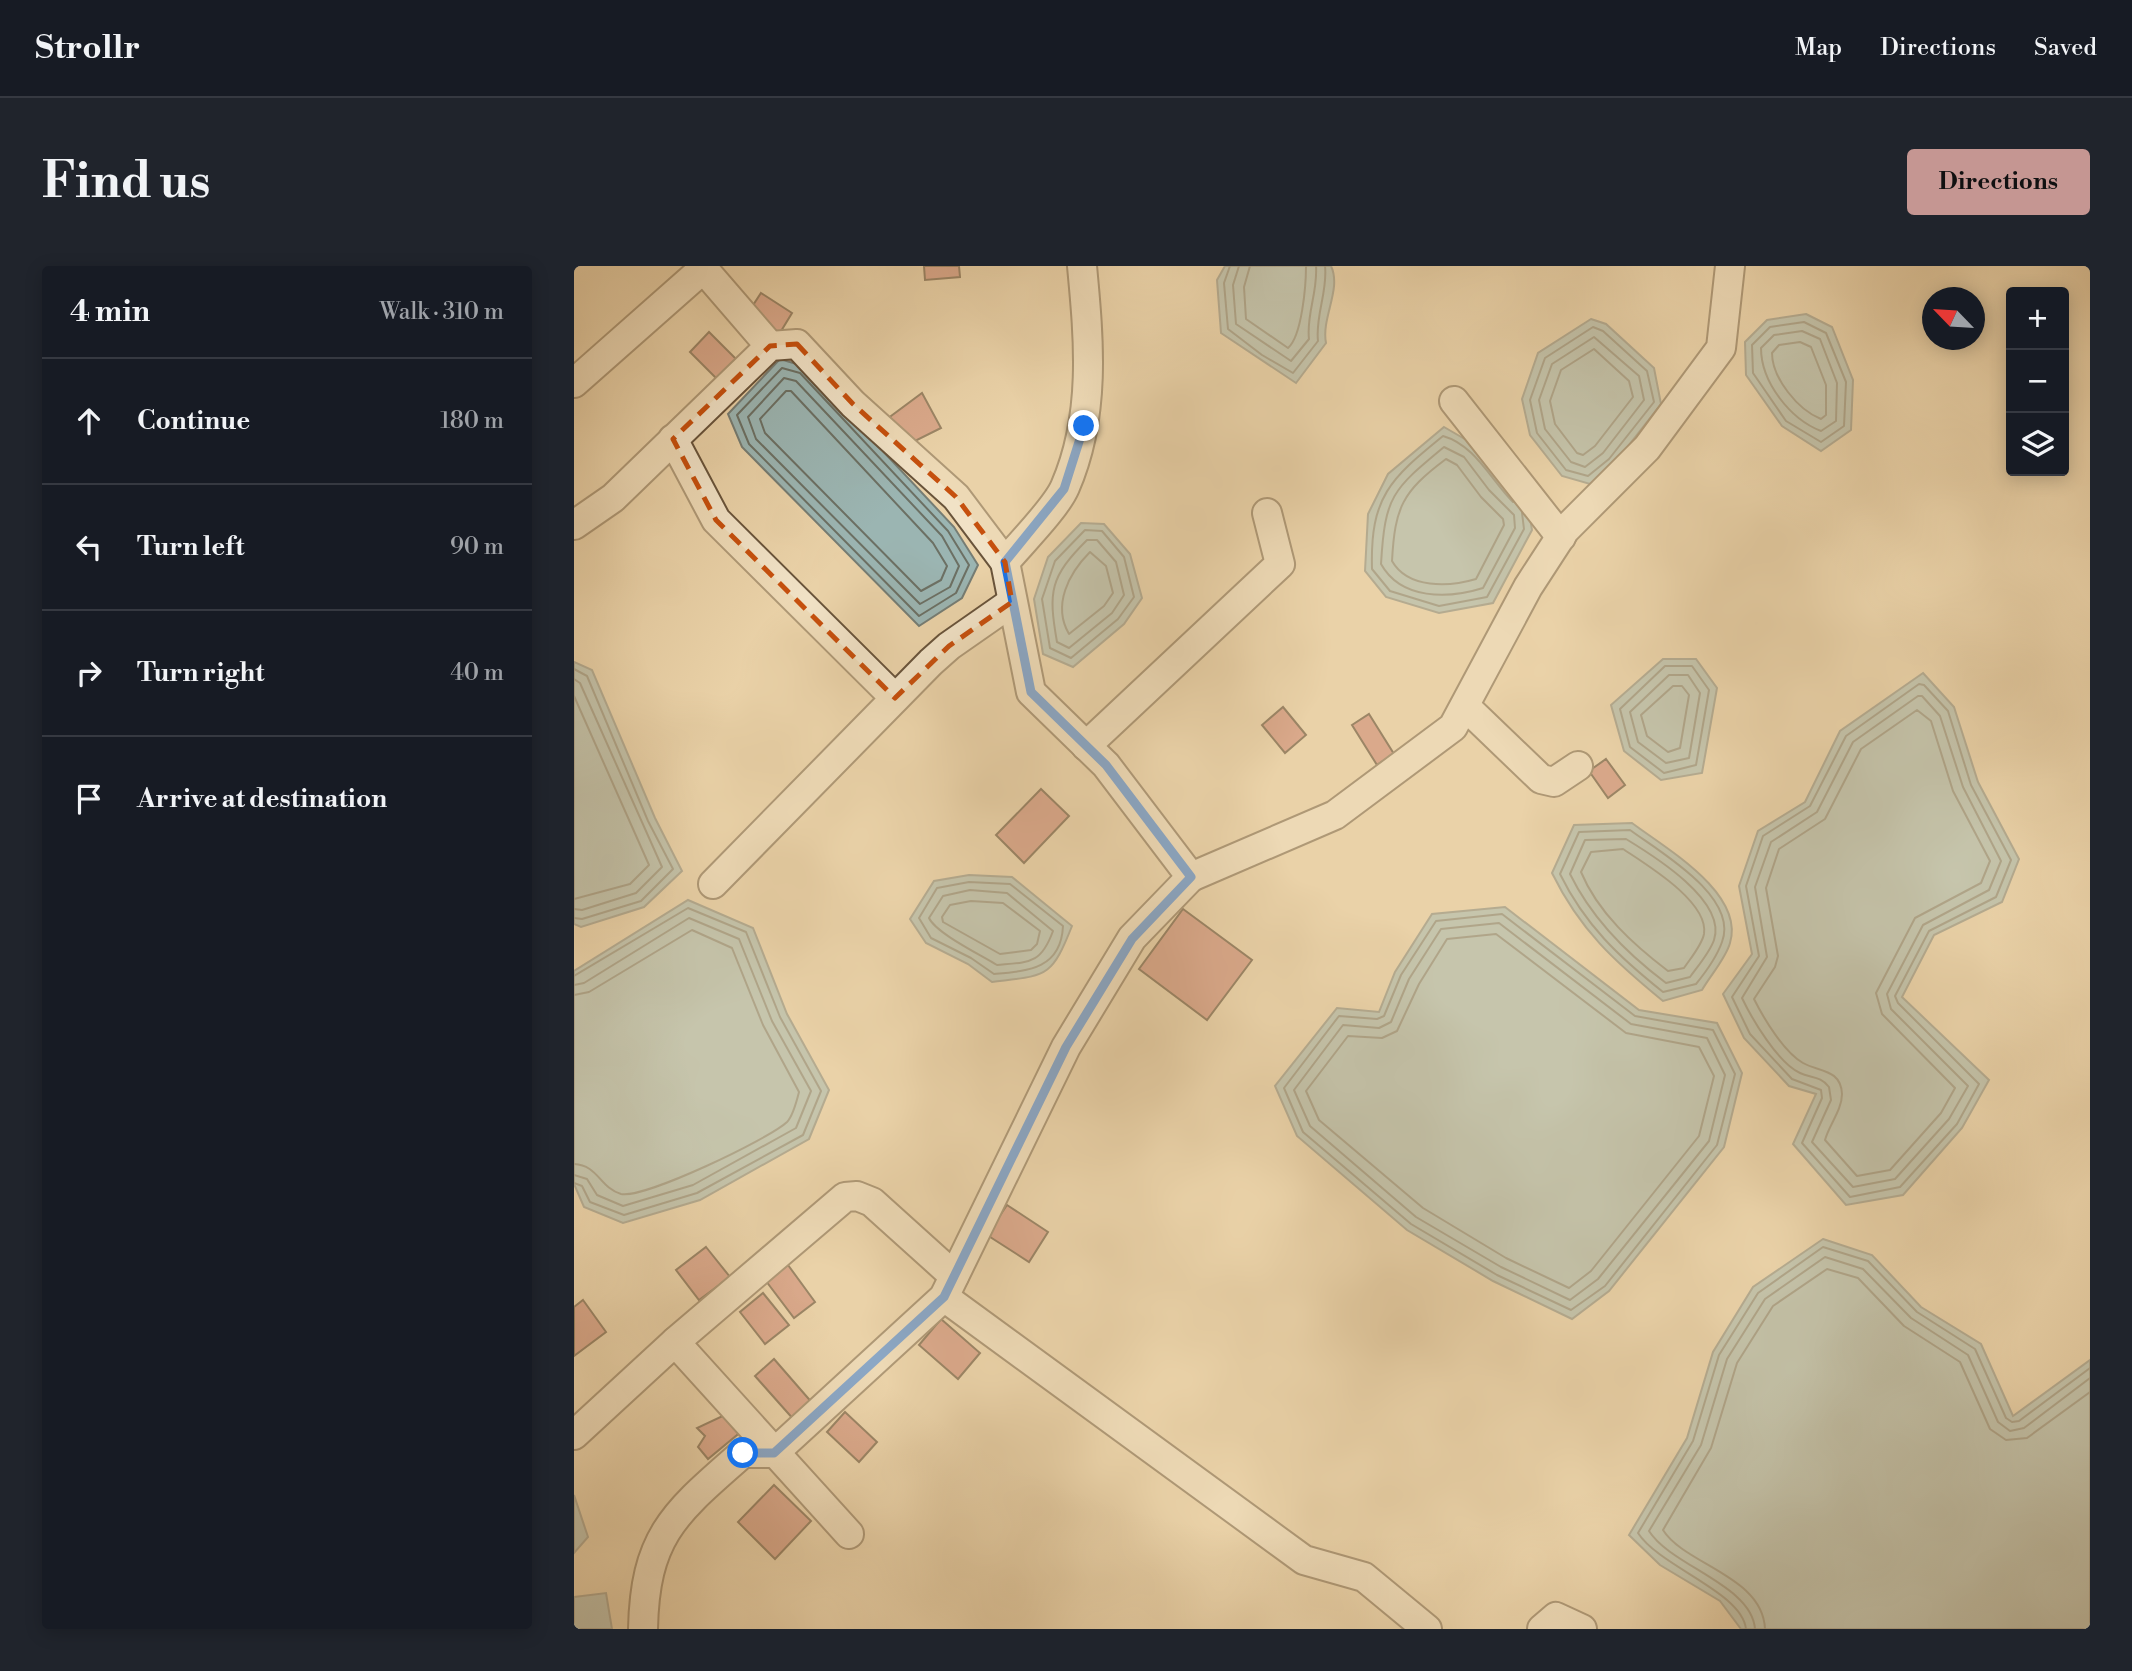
<!DOCTYPE html>
<html lang="en">
<head>
<meta charset="utf-8">
<style>
	body { margin:0; font-family:"Libre Bodoni",serif; background:#20242c; color:#f1f3f6 }
	.controls { position:absolute; right:21px; top:21px; display:grid; overflow:hidden; border-radius:7px; box-shadow:0 4px 18px #0003 }
	.controls button { width:63px; height:63px; display:grid; place-items:center; padding:0; border:0; border-bottom:2px solid #363941; background:#171b24; color:#f1f3f6; font:35px sans-serif }
	.compass { position:absolute; left:1348px; top:21px; width:63px; height:63px; border-radius:50%; background:#171b24; box-shadow:0 4px 18px #0003; rotate:295deg }
	.stop { position:absolute; width:21px; height:21px; margin:-16px; border:5px solid #1a73e8; border-radius:50%; background:#fff }
	.stop.end { background:#1a73e8; border-color:#fff; box-shadow:0 2px 7px #0008 }
	.list { margin:0; padding:0; list-style:none }
	h2 { display:flex; justify-content:space-between; align-items:center; height:91px; margin:0; padding:0 28px; font-size:30px }
	h2 small { font-size:23px; font-weight:400; color:#9ea1a6 }
	.list li { display:grid; grid-template-columns:46px 1fr auto; gap:21px; align-items:center; box-sizing:border-box; height:126px; padding:0 28px; border-top:2px solid #363941 }
	.list b { display:block; font-size:26px; white-space:nowrap }
	.list em { font-size:23px; font-style:normal; color:#9ea1a6 }
	.icon { flex:none; width:38px; height:38px; fill:none; stroke:currentColor; stroke-width:2; stroke-linecap:round; stroke-linejoin:round }
	.map { position:relative; flex:none; width:1516px; height:1363px; overflow:hidden; border-radius:7px }
	header { display:flex; align-items:center; gap:42px; box-sizing:border-box; height:98px; padding:0 35px; background:#171b24; border-bottom:2px solid #363941 }
	header strong { font-size:33px }
	nav { display:flex; gap:38px; margin-inline-start:auto; font-size:24px }
	.intro { display:flex; align-items:center; justify-content:space-between; box-sizing:border-box; height:168px; padding:0 42px }
	h1 { margin:0; font-size:49px }
	.button { padding:18px 32px; border-radius:7px; background:#c59692; color:#111; font-size:24px; font-weight:700 }
	main { display:flex; gap:42px; padding:0 42px }
	aside { flex:1; background:#171b24; border-radius:7px; box-shadow:0 4px 18px #0003 }
	.map>svg:first-child { display:block }
</style>
</head>
<body>
<header>
<strong>Strollr</strong>
<nav><a>Map</a><a>Directions</a><a>Saved</a></nav>
</header>
<div class="intro"><h1>Find us</h1><a class="button">Directions</a></div>
<main>
<aside>
<h2>4 min<small>Walk · 310 m</small></h2>
<ul class="list">
<li><svg class="icon" aria-label="ahead" viewBox="0 0 24 24"><path d="M12 20V5M6 11l6-6 6 6"/></svg><div><b>Continue</b></div><em>180 m</em></li>
<li><svg class="icon" aria-label="left" viewBox="0 0 24 24"><path d="M17 20v-9H6M10 6l-5 5 5 5"/></svg><div><b>Turn left</b></div><em>90 m</em></li>
<li><svg class="icon" aria-label="right" viewBox="0 0 24 24"><path d="M7 20v-9h11M14 6l5 5-5 5"/></svg><div><b>Turn right</b></div><em>40 m</em></li>
<li><svg class="icon" aria-label="arrive" viewBox="0 0 24 24"><path d="M6 21V4h12l-3 4 3 4H6"/></svg><div><b>Arrive at destination</b></div></li>
</ul>
</aside>
<div class="map">
<svg width="1516" height="1363" viewBox="0 0 1516 1363">
	<rect width="100%" height="100%" fill="#ead2a8"/>
	<filter id="stains"><feTurbulence type="fractalNoise" baseFrequency=".00286" numOctaves="4"/><feColorMatrix values="0 0 0 0 .2 0 0 0 0 .09 0 0 0 0 .02 0 0 0 .5 -.17"/></filter>
	<radialGradient id="worn" r=".72"><stop offset=".6" stop-color="#630" stop-opacity="0"/><stop offset="1" stop-color="#630" stop-opacity=".3"/></radialGradient>
	<!-- water -->
	<g fill="#9bb5b2" stroke="#767d74" stroke-width="2">
		<path d="M 651,0 L 757,0 C 768,23 747,52 752,77 L 722,117 L 647,67 L 643,14 Z"/>
		<polygon points="1232,48 1258,61 1279,114 1277,164 1247,185 1208,160 1172,109 1171,76 1193,54"/>
		<polygon points="1017,53 1032,58 1080,102 1087,138 1040,198 1016,218 988,210 956,169 948,133 964,87"/>
		<polygon points="206,93 229,100 380,261 404,299 388,332 345,360 168,181 154,148"/>
		<polygon points="870,161 901,179 954,240 958,264 919,337 865,347 812,331 791,305 794,248 814,208"/>
		<polygon points="507,257 530,258 556,288 568,332 550,358 499,401 469,388 460,333 474,291"/>
		<polygon points="1089,393 1122,393 1143,422 1128,507 1087,514 1050,485 1037,439"/>
		<polygon points="0,396 18,404 81,552 108,605 70,641 7,661 0,658"/>
		<polygon points="1349,407 1380,441 1404,516 1445,593 1428,636 1360,669 1328,731 1415,814 1388,862 1329,929 1272,939 1219,878 1242,828 1215,820 1170,772 1149,728 1178,688 1165,620 1184,565 1231,536 1266,465"/>
		<path d="M 1058,557 C 1091,582 1171,627 1156,677 C 1152,692 1136,710 1128,724 L 1089,735 C 1040,695 1006,664 978,607 L 1000,559 Z"/>
		<path d="M 395,609 L 438,611 L 498,660 C 477,713 473,709 418,716 L 394,698 L 352,677 L 336,653 L 360,615 Z"/>
		<polygon points="114,634 179,662 213,748 255,824 235,873 126,934 49,957 10,941 0,918 0,705"/>
		<polygon points="931,641 1065,744 1143,757 1168,807 1150,881 1035,1025 998,1053 919,1015 833,964 723,870 701,820 763,742 805,746 821,706 858,648"/>
		<polygon points="1249,973 1298,989 1347,1041 1407,1078 1439,1150 1516,1094 1516,1363 1167,1363 1146,1335 1086,1299 1055,1269 1113,1172 1139,1086 1179,1021"/>
		<polygon points="0,1229 14,1271 0,1287"/>
		<polygon points="32,1327 38,1363 0,1363 0,1331"/>
	</g>
	<g fill="none" stroke-linecap="round" stroke-linejoin="round">
		<!-- shore -->
		<g stroke="#6c7064" stroke-width="2">
			<path d="M 656,0 L 650,17 L 654,63 L 688,89 L 719,107 L 744,75 C 741,50 754,25 751,0"/>
			<path d="M 665,0 L 659,19 L 662,58 L 717,95 L 735,73 C 732,49 744,26 742,0"/>
			<path d="M 676,0 L 670,21 L 672,53 L 714,82 C 728,70 732,19 732,0"/>
			<polygon points="1230,56 1252,67 1272,116 1270,160 1247,176 1212,155 1179,107 1178,79 1196,61"/>
			<polygon points="1019,61 1029,65 1073,105 1080,136 1035,193 1014,210 992,204 963,167 956,134 971,92"/>
			<path d="M 1228,65 L 1246,73 L 1263,117 L 1262,155 L 1247,165 C 1216,153 1187,116 1187,82 L 1200,69 Z"/>
			<polygon points="1020,71 1065,110 1070,134 1029,187 1011,201 997,196 971,163 965,134 978,98"/>
			<path d="M 1226,76 L 1237,81 L 1252,119 L 1252,149 L 1247,153 C 1224,144 1198,112 1198,87 L 1205,79 Z"/>
			<polygon points="1020,83 1055,115 1059,131 1021,180 1009,189 1003,187 981,158 976,135 987,104"/>
			<polygon points="208,102 226,107 374,265 395,299 382,327 345,350 175,178 163,149"/>
			<polygon points="210,112 222,115 368,270 385,300 376,321 346,338 182,173 174,151"/>
			<polygon points="212,125 217,125 359,277 373,300 367,314 347,325 191,167 186,153"/>
			<path d="M 870,181 L 890,191 L 915,224 L 940,249 L 941,262 L 909,322 C 874,333 827,334 807,298 C 811,230 818,224 870,181 Z"/>
			<path d="M 872,193 L 883,199 L 907,231 L 929,253 L 930,259 L 902,313 C 875,321 834,323 818,295 C 821,241 828,226 872,193 Z"/>
			<path d="M 939,236 C 917,214 901,179 869,170 C 816,213 796,231 798,303 L 816,325 L 865,340 L 913,331 L 950,263 L 948,247"/>
			<polygon points="511,264 528,265 550,291 560,331 544,353 497,392 476,382 468,333 481,295"/>
			<path d="M 513,274 L 523,274 L 542,296 L 550,329 L 538,347 L 495,382 L 483,376 C 474,325 476,311 513,274 Z"/>
			<path d="M 516,286 L 532,300 L 539,327 L 530,340 L 495,368 C 478,339 495,307 516,286 Z"/>
			<polygon points="1091,400 1118,400 1135,424 1122,499 1090,507 1056,481 1046,443"/>
			<polyline points="0,403 13,410 74,555 99,603 67,635 8,653 0,652"/>
			<polygon points="1095,409 1114,409 1126,427 1115,492 1092,497 1064,476 1056,446"/>
			<polyline points="0,413 6,417 88,601 62,627 8,644 0,643"/>
			<polygon points="1345,418 1350,419 1374,445 1397,519 1437,594 1422,631 1355,665 1321,730 1324,737 1405,818 1383,858 1326,921 1276,931 1228,877 1248,832 1247,824 1218,813 1176,768 1158,731 1185,690 1172,620 1189,570 1236,540 1272,470"/>
			<polygon points="1099,420 1108,420 1115,429 1106,482 1094,486 1073,470 1067,449"/>
			<polyline points="0,430 75,599 56,618 0,633"/>
			<path d="M 1344,430 L 1348,430 L 1366,450 L 1389,521 L 1427,595 L 1415,624 L 1349,659 L 1313,728 L 1317,743 L 1394,820 L 1375,853 L 1321,913 L 1279,921 L 1238,876 L 1257,834 L 1255,821 C 1247,810 1237,812 1226,807 C 1204,797 1178,753 1168,732 L 1193,691 L 1181,621 L 1197,576 L 1243,546 L 1279,476 Z"/>
			<path d="M 1343,444 L 1357,455 L 1379,525 L 1416,595 L 1407,617 L 1341,652 L 1302,727 L 1308,748 L 1381,822 L 1367,847 L 1316,904 L 1283,910 L 1251,874 C 1255,859 1268,844 1268,828 C 1267,803 1245,806 1229,797 C 1210,786 1190,753 1180,733 L 1201,701 L 1204,690 L 1192,622 L 1205,583 L 1251,553 L 1287,483 Z"/>
			<path d="M 1056,564 C 1086,586 1165,631 1148,676 C 1143,690 1131,707 1122,718 L 1089,726 C 1045,691 1011,659 986,608 L 1005,566 Z"/>
			<path d="M 1052,573 C 1080,590 1153,635 1140,674 C 1136,686 1124,700 1116,711 L 1092,717 C 1052,687 1018,653 996,608 L 1011,574 Z"/>
			<path d="M 1049,583 C 1073,599 1135,636 1130,668 C 1128,679 1116,693 1110,702 L 1094,705 C 1060,679 1024,647 1007,606 L 1017,586 Z"/>
			<path d="M 395,616 L 436,618 L 489,660 C 487,703 454,705 420,708 L 397,692 L 357,672 L 345,652 L 363,622 Z"/>
			<path d="M 396,624 L 433,627 L 479,665 C 467,698 456,696 423,699 C 405,688 362,667 355,652 L 369,630 Z"/>
			<polygon points="397,635 429,637 466,665 463,678 457,684 426,688 369,656 368,651 376,639"/>
			<polygon points="928,648 1061,750 1139,764 1161,808 1143,879 1031,1020 997,1044 923,1009 837,958 729,866 710,822 765,750 803,753 810,750 827,709 862,655"/>
			<polygon points="925,657 1057,758 1133,772 1151,809 1135,875 1024,1013 996,1034 927,1001 842,951 736,860 720,824 769,759 805,762 817,756 835,713 867,663"/>
			<polygon points="922,668 1052,767 1125,781 1140,810 1125,870 1017,1005 995,1022 932,992 849,942 745,854 732,825 774,770 808,772 823,765 845,718 873,673"/>
			<polyline points="0,710 114,642 172,666 206,751 247,825 229,869 123,927 50,949 16,936 8,920 0,917"/>
			<polyline points="0,719 10,717 115,652 165,673 198,755 237,825 222,862 119,919 49,940 23,929 13,913 0,909"/>
			<path d="M 0,729 L 15,726 L 118,664 L 158,682 L 189,759 L 225,826 C 223,834 219,850 213,856 C 195,873 70,933 47,928 C 26,922 24,899 0,898"/>
			<path d="M 1172,1363 C 1168,1326 1086,1301 1064,1267 L 1119,1175 L 1145,1089 L 1184,1027 L 1249,981 L 1294,995 L 1343,1046 L 1401,1083 L 1432,1152 L 1438,1156 L 1445,1155 L 1516,1102"/>
			<path d="M 1181,1363 C 1178,1319 1097,1300 1075,1265 L 1127,1179 L 1153,1093 L 1191,1033 L 1251,991 L 1289,1003 L 1337,1052 L 1394,1089 L 1424,1156 L 1436,1165 L 1450,1162 L 1516,1112"/>
			<path d="M 1191,1363 C 1189,1310 1111,1299 1089,1264 L 1137,1182 L 1163,1097 L 1199,1040 L 1253,1003 L 1284,1012 L 1330,1060 L 1386,1096 L 1416,1163 L 1432,1174 L 1453,1172 L 1516,1126"/>
		</g>
	</g>
	<!-- building -->
	<g fill="#c87968" stroke="#3e2a17" stroke-width="2">
		<polygon points="350,0 385,0 386,11 351,14"/>
		<polygon points="187,27 218,47 204,70 172,50"/>
		<polygon points="135,66 168,99 149,119 116,86"/>
		<polygon points="348,127 367,162 331,180 313,153"/>
		<polygon points="709,441 732,469 711,487 688,459"/>
		<polygon points="795,448 820,488 803,499 778,459"/>
		<polygon points="1032,493 1051,519 1034,532 1015,505"/>
		<polygon points="467,523 495,550 450,597 422,569"/>
		<polygon points="609,643 678,694 633,754 565,703"/>
		<polygon points="433,939 474,966 455,996 413,969"/>
		<polygon points="132,981 156,1011 125,1034 102,1004"/>
		<polygon points="214,999 241,1036 220,1052 192,1015"/>
		<polygon points="189,1027 215,1059 191,1078 166,1046"/>
		<polygon points="9,1034 32,1066 0,1090 0,1041"/>
		<polygon points="367,1053 406,1087 384,1113 345,1079"/>
		<polygon points="200,1093 240,1139 221,1155 181,1110"/>
		<polygon points="271,1146 303,1176 285,1196 253,1166"/>
		<polygon points="155,1147 169,1164 134,1193 124,1181 131,1170 123,1162"/>
		<polygon points="200,1219 237,1255 201,1293 164,1256"/>
	</g>
	<g fill="none" stroke-linecap="round" stroke-linejoin="round">
		<defs>
			<g id="minor">
				<polyline points="127,0 196,80"/>
				<polyline points="0,117 129,3"/>
				<polyline points="880,135 987,271"/>
				<polyline points="99,173 142,254 321,432"/>
				<polyline points="0,259 39,232 196,80 223,78 279,138 382,231 431,296"/>
				<polyline points="891,440 967,513 980,516 1004,500"/>
				<polyline points="512,480 706,298 693,247"/>
				<polyline points="617,611 761,549 879,461 954,321 991,264 1073,182 1147,82 1156,0"/>
				<polyline points="139,618 357,396 375,380 438,336"/>
				<polyline points="370,1031 730,1294 790,1311 853,1363"/>
				<polyline points="101,1076 275,1268"/>
				<polyline points="0,1169 101,1076 271,931 283,930 298,936 380,1010"/>
				<path d="M 69,1363 C 71,1268 102,1246 169,1187 L 200,1187 L 370,1031 L 492,781 L 558,672 L 617,611 L 532,499 L 457,426 L 431,296 C 447,277 482,242 491,221 C 522,150 515,74 508,0"/>
				<polyline points="968,1363 982,1351 1008,1363"/>
			</g>
		</defs>
		<!-- minor casing -->
		<use href="#minor" stroke="#69543b" stroke-width="32"/>
		<!-- minor -->
		<use href="#minor" stroke="#f1e2c6" stroke-width="28"/>
	</g>
	<g fill="none" stroke-linecap="round" stroke-linejoin="round">
		<!-- route -->
		<polyline stroke="#1a73e8" stroke-width="9" points="169,1187 200,1187 370,1031 492,781 558,673 617,611 532,499 457,426 431,296 490,223 510,160"/>
	</g>
	<!-- marked area -->
	<path d="M0 0H1516V1363H0ZM 223,78 L 279,138 L 382,231 L 431,296 L 438,336 L 375,380 L 321,432 L 142,254 L 99,173 L 196,80 Z" fill="#ead2a8" fill-opacity=".55" fill-rule="evenodd"/>
	<path fill="none" stroke="#c6500e" stroke-width="5" stroke-dasharray="14 9" stroke-linejoin="round" d="M 223,78 L 279,138 L 382,231 L 431,296 L 438,336 L 375,380 L 321,432 L 142,254 L 99,173 L 196,80 Z"/>
	<rect width="100%" height="100%" filter="url(#stains)"/>
	<rect width="100%" height="100%" fill="url(#worn)"/>
</svg>
<div class="controls">
<button>+</button>
<button>−</button>
<button><svg class="icon" aria-label="layers" viewBox="0 0 24 24"><path d="M12 4l9 5-9 5-9-5zM3 14l9 5 9-5"/></svg></button>
</div>
<svg class="compass" viewBox="-18 -18 36 36"><path d="M0-13l5 13h-10z" fill="#e53935"/><path d="M0 13l5-13h-10z" fill="#9ea1a6"/></svg>
<div class="stop" style="left:169px;top:1187px"></div>
<div class="stop end" style="left:510px;top:160px"></div>
</div>
</main>
</body>
</html>
